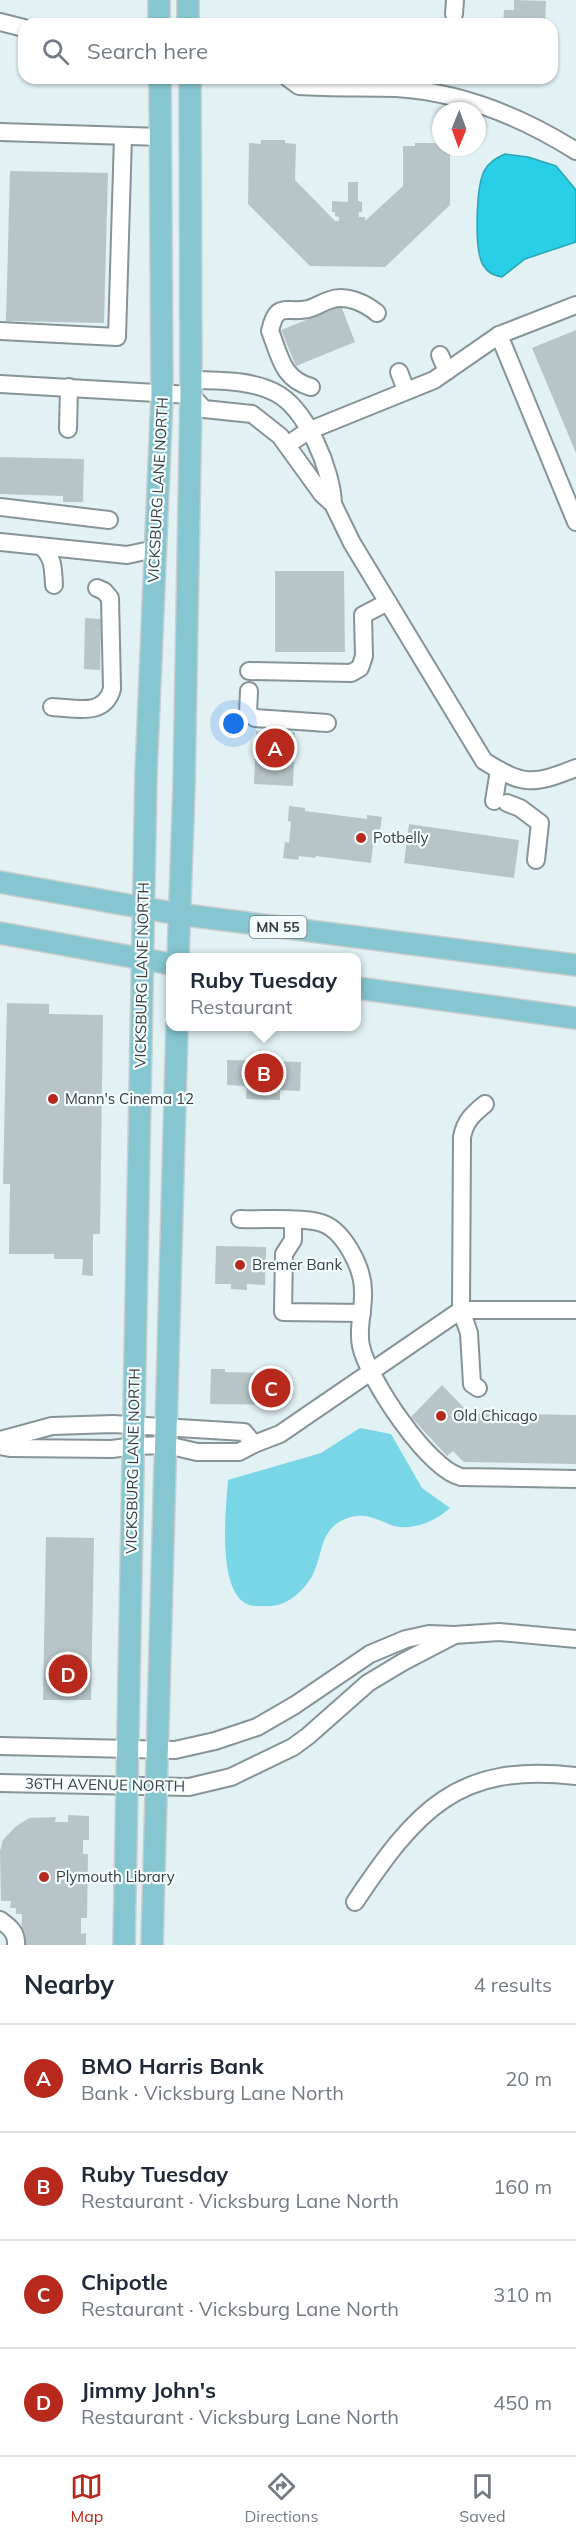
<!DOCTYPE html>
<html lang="en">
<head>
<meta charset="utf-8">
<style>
	body { margin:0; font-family:Mulish,sans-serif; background:#f6f6f7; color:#1f2937 }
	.compass { position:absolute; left:432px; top:102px; width:54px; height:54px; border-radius:50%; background:#fff; box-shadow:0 2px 4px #0004; rotate:181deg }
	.you { position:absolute; left:234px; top:724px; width:21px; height:21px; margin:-15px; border:4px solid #fff; border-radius:50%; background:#1a73e8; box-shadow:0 0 0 9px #1a73e833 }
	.badge { display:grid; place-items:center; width:39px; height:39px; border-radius:50%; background:#b7291c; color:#fff; font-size:20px; font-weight:700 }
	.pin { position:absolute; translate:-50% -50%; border:3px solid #fff; box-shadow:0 2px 6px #0006 }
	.popup { position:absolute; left:166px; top:953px; width:195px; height:78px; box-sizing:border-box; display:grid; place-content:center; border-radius:12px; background:#fff; filter:drop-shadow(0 2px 4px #0005); font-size:20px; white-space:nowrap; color:#747a83 }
	.popup b { font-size:22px; color:#1f2937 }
	.popup::after { content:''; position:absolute; left:50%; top:100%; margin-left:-12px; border:12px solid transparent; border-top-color:#fff }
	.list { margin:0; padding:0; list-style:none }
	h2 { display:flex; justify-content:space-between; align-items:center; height:78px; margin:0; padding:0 24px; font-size:26px }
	h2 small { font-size:20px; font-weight:400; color:#747a83 }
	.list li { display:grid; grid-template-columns:39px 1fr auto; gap:18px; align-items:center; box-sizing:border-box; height:108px; padding:0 24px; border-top:2px solid #e0e1e3 }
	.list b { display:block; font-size:22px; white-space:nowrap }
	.list p { margin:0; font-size:20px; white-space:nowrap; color:#747a83 }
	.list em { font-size:20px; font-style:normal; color:#747a83 }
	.icon { flex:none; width:33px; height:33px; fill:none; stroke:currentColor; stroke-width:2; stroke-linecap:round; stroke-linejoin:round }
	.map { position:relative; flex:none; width:576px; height:1945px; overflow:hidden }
	.search { position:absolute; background:#fff; box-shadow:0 2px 4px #0004; left:18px; right:18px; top:18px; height:66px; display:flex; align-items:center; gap:15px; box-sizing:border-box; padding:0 21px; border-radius:18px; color:#747a83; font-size:22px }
	.sheet { height:510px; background:#fff }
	nav { display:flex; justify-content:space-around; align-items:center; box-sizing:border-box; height:84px; border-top:2px solid #e0e1e3; background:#fff; font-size:16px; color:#747a83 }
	nav a { display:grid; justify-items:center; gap:3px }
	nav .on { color:#b7291c }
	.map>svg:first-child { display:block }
</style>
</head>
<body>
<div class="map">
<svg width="576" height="1945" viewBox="0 0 576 1945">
	<rect width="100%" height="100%" fill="#e1f1f4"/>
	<!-- green -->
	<path fill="#79d6e6" d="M 360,1428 L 391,1434 L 422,1488 L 450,1508 C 436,1521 411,1532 391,1525 C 374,1518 362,1511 343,1520 C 317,1532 324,1560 309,1581 C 299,1595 284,1607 267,1606 C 260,1606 252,1607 245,1603 C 217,1586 226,1508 228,1480 L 321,1453 Z"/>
	<!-- water -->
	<path fill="#28cfe6" stroke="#2da4b4" stroke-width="1.5" d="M 505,154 L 528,157 L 556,166 L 576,190 L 576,242 L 525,259 L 502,277 C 493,275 488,273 483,265 C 474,250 476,188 484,171 C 489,162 496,158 505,154 Z"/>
	<!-- building -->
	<g fill="#b7c5c8">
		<polygon points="514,0 546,1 545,24 503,24 504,10 514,10"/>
		<polygon points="261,140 285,140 285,143 296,144 295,180 335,221 339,221 339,217 335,216 335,212 332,212 332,201 348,202 348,182 358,182 358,201 362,202 362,212 359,212 359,217 365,217 365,221 403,186 403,146 415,146 415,143 438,143 438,146 450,147 450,205 385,267 310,266 248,204 249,143 261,144"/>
		<polygon points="10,171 108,173 104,323 6,321"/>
		<polygon points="341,306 355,342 296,366 281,330"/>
		<polygon points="576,330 576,453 532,348"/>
		<polygon points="0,457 84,459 83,502 63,502 63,496 0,494"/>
		<polygon points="275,571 344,571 345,652 275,652"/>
		<polygon points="85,618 101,619 100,670 84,669"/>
		<polygon points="256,731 295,732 293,786 254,784"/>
		<polygon points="289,806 305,808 305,811 367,819 367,815 382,817 380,830 375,829 371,863 316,856 315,858 299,856 298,860 283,858 285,842 289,843 291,822 288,821"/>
		<polygon points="409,824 519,840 514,878 404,863"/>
		<polygon points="7,1003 49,1004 49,1014 103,1015 100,1234 93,1234 93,1276 82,1275 83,1259 54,1259 54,1254 9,1254 10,1184 3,1184"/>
		<polygon points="227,1060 301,1062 300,1091 280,1090 280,1100 246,1099 247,1086 227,1085"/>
		<polygon points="216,1246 266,1247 265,1285 247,1284 247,1290 231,1289 231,1284 215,1284"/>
		<polygon points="211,1369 225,1369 225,1372 273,1373 273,1370 287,1370 286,1405 210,1404"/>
		<polygon points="442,1385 469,1413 576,1415 576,1464 464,1462 453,1451 447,1456 411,1417"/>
		<polygon points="46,1537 94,1538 91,1700 43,1700"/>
		<polygon points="68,1815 89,1816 89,1840 83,1840 83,1854 88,1854 87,1918 81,1918 81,1934 86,1933 86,1945 21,1945 22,1914 16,1914 16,1908 10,1908 11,1901 1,1901 0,1851 3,1840 15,1827 29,1818 56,1817 55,1822 68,1822"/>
	</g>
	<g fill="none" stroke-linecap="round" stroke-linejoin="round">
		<defs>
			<g id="minor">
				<polyline points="454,14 455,0"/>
				<polyline points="0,22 24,28"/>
				<path d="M 288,78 L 299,86 C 332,88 364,87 396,88 C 461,92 522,117 576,151"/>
				<polyline points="0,132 162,137"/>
				<polyline points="0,331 117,337 123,136"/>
				<polyline points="499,335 576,522"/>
				<polyline points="440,355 447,371"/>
				<polyline points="399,372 406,390"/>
				<polyline points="0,384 191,395"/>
				<path d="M 311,387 C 282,379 280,356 270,331 C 277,300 286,314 308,309 C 316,307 323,302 330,300 C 346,294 365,303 377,313"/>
				<path d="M 191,394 L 195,380 C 221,381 250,380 274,392 C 306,407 332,470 333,504"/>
				<path d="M 191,395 L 204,409 L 252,414 L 280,436 L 322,494 L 333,504 L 352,543 L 484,761 C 524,786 533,785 576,768"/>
				<polyline points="68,429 69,387"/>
				<polyline points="287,445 308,431 434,380 499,335 576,305"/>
				<polyline points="0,507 109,520"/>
				<polyline points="0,542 127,555 155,549"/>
				<path d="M 42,547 C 54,558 53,570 54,585"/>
				<polyline points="249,671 351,673 360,668 364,656 363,615 388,602"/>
				<polyline points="249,691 248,713 255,718 327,723"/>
				<path d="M 52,707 C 76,708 104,717 112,689 L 110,598 L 104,591 L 97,588"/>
				<polyline points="494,801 499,770"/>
				<polyline points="507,803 520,808 540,823 536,860"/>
				<path d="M 240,1219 C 263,1220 297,1217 318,1222 C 343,1227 363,1268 363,1291 C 364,1308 357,1329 361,1346 C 368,1379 428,1469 461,1477 L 576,1479"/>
				<polyline points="293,1221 293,1240 284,1254 283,1312 362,1313"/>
				<path d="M 478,1388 L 472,1384 L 469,1333 L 461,1310 L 462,1137 C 465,1121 473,1114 485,1104"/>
				<polyline points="0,1440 52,1426 113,1424 244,1432 254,1444"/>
				<polyline points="0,1446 10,1448 112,1449 134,1446 167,1445 197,1452 239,1452 254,1444 280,1434 461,1310 576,1310"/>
				<polyline points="0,1746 175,1750 215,1741 257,1727 295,1705 370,1654 406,1639 429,1634 454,1635 499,1632 576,1639"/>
				<polyline points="0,1783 189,1787 231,1777 293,1747 308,1736 368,1683 403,1662 453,1636"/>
				<path d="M 355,1902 C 416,1811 457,1762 576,1776"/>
				<path d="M 0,1920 C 10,1927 17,1933 16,1945"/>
			</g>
			<g id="major">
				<polyline points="159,0 159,24"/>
				<polyline points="188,0 188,24"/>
				<polyline points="0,882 178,914 576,965"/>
				<polyline points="0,933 171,964"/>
				<polyline points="178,958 184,786 191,395 190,78"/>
				<polyline points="357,988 576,1018"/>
				<polyline points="124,1945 146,774 162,395 160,78"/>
				<path d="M 152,1945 C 159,1639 171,1333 177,1026"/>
			</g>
		</defs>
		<!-- minor casing -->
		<use href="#minor" stroke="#869497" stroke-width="20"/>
		<!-- major casing -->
		<use href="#major" stroke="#cbcdcd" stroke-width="24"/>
		<!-- minor -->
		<use href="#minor" stroke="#fff" stroke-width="16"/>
		<!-- major -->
		<use href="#major" stroke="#85c6d0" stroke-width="21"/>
	</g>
	<!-- markers -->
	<g fill="#b7291c" stroke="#f3fdfe" stroke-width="2">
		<circle cx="361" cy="838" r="6"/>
		<circle cx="53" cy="1099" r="6"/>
		<circle cx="240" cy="1265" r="6"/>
		<circle cx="441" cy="1416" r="6"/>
		<circle cx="44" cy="1877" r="6"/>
	</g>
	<g text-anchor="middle" stroke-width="4.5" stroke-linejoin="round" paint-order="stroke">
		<!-- shield labels -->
		<rect fill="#f3fdfe" stroke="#707778" stroke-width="1.5" x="249.5" y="916" width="57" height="22" rx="4.5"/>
		<g font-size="14" font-weight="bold" fill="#383e3f">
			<text x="278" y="932">MN 55</text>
		</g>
		<!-- street labels -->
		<g font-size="15" fill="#383e3f" stroke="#f3fdfe">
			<text transform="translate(158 490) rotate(-87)" y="5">VICKSBURG LANE NORTH</text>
			<text transform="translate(142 975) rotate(-89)" y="5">VICKSBURG LANE NORTH</text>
			<text transform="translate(133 1461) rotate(-89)" y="5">VICKSBURG LANE NORTH</text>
			<text transform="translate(105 1785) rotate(1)" y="5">36TH AVENUE NORTH</text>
		</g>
		<!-- poi labels -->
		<g font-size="15" fill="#383e3f" stroke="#f3fdfe" text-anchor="start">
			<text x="373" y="843">Potbelly</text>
			<text x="65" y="1104">Mann's Cinema 12</text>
			<text x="252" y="1270">Bremer Bank</text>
			<text x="453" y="1421">Old Chicago</text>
			<text x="56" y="1882">Plymouth Library</text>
		</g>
	</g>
</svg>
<svg class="compass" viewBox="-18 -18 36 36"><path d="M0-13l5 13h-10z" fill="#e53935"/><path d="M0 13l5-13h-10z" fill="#747a83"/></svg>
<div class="you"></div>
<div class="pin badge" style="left:275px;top:748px">A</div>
<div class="pin badge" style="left:264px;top:1073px">B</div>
<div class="popup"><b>Ruby Tuesday</b>Restaurant</div>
<div class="pin badge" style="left:271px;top:1388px">C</div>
<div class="pin badge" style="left:68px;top:1674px">D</div>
<div class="search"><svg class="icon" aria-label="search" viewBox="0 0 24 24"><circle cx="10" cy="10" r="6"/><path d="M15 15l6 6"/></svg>Search here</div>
</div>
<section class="sheet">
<h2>Nearby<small>4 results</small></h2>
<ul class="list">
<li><span class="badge">A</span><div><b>BMO Harris Bank</b><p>Bank · Vicksburg Lane North</p></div><em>20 m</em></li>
<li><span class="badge">B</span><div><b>Ruby Tuesday</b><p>Restaurant · Vicksburg Lane North</p></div><em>160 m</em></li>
<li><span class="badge">C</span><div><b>Chipotle</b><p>Restaurant · Vicksburg Lane North</p></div><em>310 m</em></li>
<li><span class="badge">D</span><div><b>Jimmy John's</b><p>Restaurant · Vicksburg Lane North</p></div><em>450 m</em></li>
</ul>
</section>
<nav>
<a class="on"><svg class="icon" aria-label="map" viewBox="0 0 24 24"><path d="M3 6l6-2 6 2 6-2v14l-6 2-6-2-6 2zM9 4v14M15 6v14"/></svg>Map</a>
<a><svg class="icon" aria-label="directions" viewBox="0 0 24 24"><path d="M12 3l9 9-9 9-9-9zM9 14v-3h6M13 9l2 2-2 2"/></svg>Directions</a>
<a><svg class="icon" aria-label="saved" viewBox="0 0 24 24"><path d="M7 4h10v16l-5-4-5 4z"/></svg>Saved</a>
</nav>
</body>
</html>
